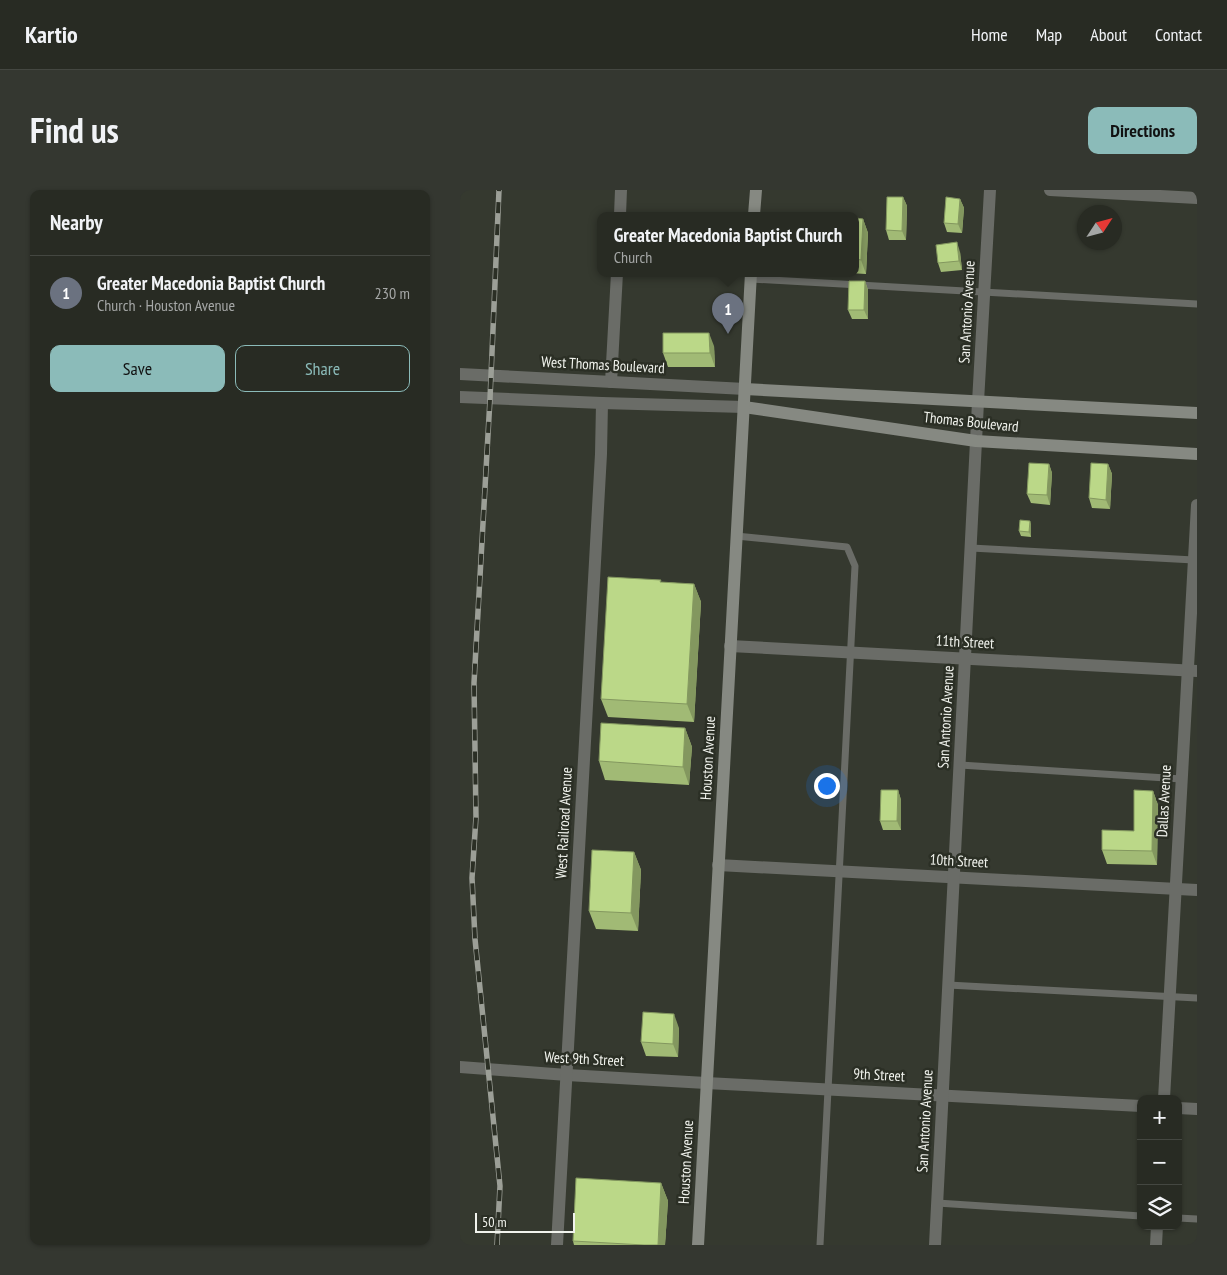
<!DOCTYPE html>
<html lang="en">
<head>
<meta charset="utf-8">
<style>
	body { margin:0; font-family:"PT Sans Narrow",sans-serif; background:#343730; color:#f1f3f6 }
	.controls { position:absolute; right:15px; bottom:15px; display:grid; overflow:hidden; border-radius:10px; box-shadow:0 1px 4px #0004 }
	.controls button { width:45px; height:45px; display:grid; place-items:center; padding:0; border:0; border-bottom:1px solid #444741; background:#282b23; color:#f1f3f6; font:25px sans-serif }
	.compass { position:absolute; left:617px; top:15px; width:45px; height:45px; border-radius:50%; background:#282b23; box-shadow:0 1px 4px #0004; rotate:54deg }
	.scale { position:absolute; left:15px; bottom:12px; width:100px; box-sizing:border-box; padding-left:5px; border:2px solid #f1f3ed; border-top:0; font-size:14px; line-height:18px; white-space:nowrap; color:#f1f3ed; -webkit-text-stroke:4px #2b2f25; paint-order:stroke }
	.you { position:absolute; left:366px; top:595px; width:18px; height:18px; margin:-12px; border:4px solid #fff; border-radius:50%; background:#1a73e8; box-shadow:0 0 0 8px #1a73e833 }
	.badge { display:grid; place-items:center; width:32px; height:32px; border-radius:50%; background:#8bbbb9; color:#fff; font-size:16px; font-weight:700 }
	.pin { position:absolute; translate:-50% -41px; filter:drop-shadow(0 1px 2px #0008) }
	.pin::after { content:''; position:absolute; top:26px; width:18px; height:15px; background:inherit; clip-path:polygon(0 0,100% 0,50% 100%) }
	.popup { position:absolute; left:137px; top:22px; width:262px; height:65px; box-sizing:border-box; display:grid; place-content:center; border-radius:10px; background:#282b23; filter:drop-shadow(0 1px 4px #0005); font-size:16px; white-space:nowrap; color:#a5a7a6 }
	.popup b { font-size:19px; color:#f1f3f6 }
	.popup::after { content:''; position:absolute; left:50%; top:100%; margin-left:-10px; border:10px solid transparent; border-top-color:#282b23 }
	.list { margin:0; padding:0; list-style:none }
	h2 { display:flex; justify-content:space-between; align-items:center; height:65px; margin:0; padding:0 20px; font-size:21px }
	h2 small { font-size:16px; font-weight:400; color:#a5a7a6 }
	.list li { display:grid; grid-template-columns:32px 1fr auto; gap:15px; align-items:center; box-sizing:border-box; height:75px; padding:0 20px; border-top:1px solid #444741 }
	.list b { display:block; font-size:19px; white-space:nowrap }
	.list p { margin:0; font-size:16px; white-space:nowrap; color:#a5a7a6 }
	.list em { font-size:16px; font-style:normal; color:#a5a7a6 }
	.actions { display:flex; gap:10px; padding:15px 20px }
	.actions a { flex:1; padding:11px 0; border:1px solid #8bbbb9; border-radius:10px; text-align:center; font-size:18px; color:#8bbbb9 }
	.actions .main { background:#8bbbb9; color:#111 }
	.icon { flex:none; width:28px; height:28px; fill:none; stroke:currentColor; stroke-width:2; stroke-linecap:round; stroke-linejoin:round }
	.map { position:relative; flex:none; width:737px; height:1055px; overflow:hidden; border-radius:10px }
	header { display:flex; align-items:center; gap:30px; box-sizing:border-box; height:70px; padding:0 25px; background:#282b23; border-bottom:1px solid #444741 }
	header strong { font-size:24px }
	nav { display:flex; gap:28px; margin-inline-start:auto; font-size:18px }
	.intro { display:flex; align-items:center; justify-content:space-between; box-sizing:border-box; height:120px; padding:0 30px }
	h1 { margin:0; font-size:35px }
	.button { padding:12px 22px; border-radius:10px; background:#8bbbb9; color:#111; font-size:18px; font-weight:700 }
	main { display:flex; gap:30px; padding:0 30px }
	aside { flex:1; background:#282b23; border-radius:10px; box-shadow:0 1px 4px #0004 }
	.map>svg:first-child { display:block }
</style>
</head>
<body>
<header>
<strong>Kartio</strong>
<nav><a>Home</a><a>Map</a><a>About</a><a>Contact</a></nav>
</header>
<div class="intro"><h1>Find us</h1><a class="button">Directions</a></div>
<main>
<aside>
<h2>Nearby<small></small></h2>
<ul class="list">
<li><span class="badge" style="background:#6b7280">1</span><div><b>Greater Macedonia Baptist Church</b><p>Church · Houston Avenue</p></div><em>230 m</em></li>
</ul>
<div class="actions"><a class="main">Save</a><a>Share</a></div>
</aside>
<div class="map">
<svg width="737" height="1055" viewBox="0 0 737 1055">
	<rect width="100%" height="100%" fill="#35392f"/>
	<g fill="none" stroke-linecap="round" stroke-linejoin="round">
		<!-- service -->
		<g stroke="#6a6c67" stroke-width="7">
			<polyline points="291,89 737,114"/>
			<polyline points="276,346 387,357 395,376 360,1055"/>
			<polyline points="511,358 734,370"/>
			<polyline points="500,575 722,589"/>
			<polyline points="488,795 737,808"/>
			<polyline points="477,1013 681,1026"/>
			<polyline points="718,1028 737,1029"/>
		</g>
		<!-- minor -->
		<g stroke="#6a6c67" stroke-width="12">
			<polyline points="590,0 737,8"/>
			<polyline points="160,25 161,0"/>
			<polyline points="151,192 157,83"/>
			<polyline points="270,456 737,481"/>
			<polyline points="258,675 737,700"/>
			<polyline points="0,877 107,885 246,893 681,916"/>
			<polyline points="704,909 737,315"/>
			<polyline points="718,918 737,919"/>
			<polyline points="97,1055 141,264 142,213"/>
			<polyline points="475,1055 518,212 530,0"/>
			<polyline points="696,1055 697,1036"/>
		</g>
		<!-- tertiary -->
		<g stroke="#6a6c67" stroke-width="12">
			<polyline points="0,184 285,199"/>
			<polyline points="0,207 142,213 284,217"/>
		</g>
		<!-- secondary -->
		<g stroke="#868982" stroke-width="12">
			<polyline points="294,25 296,0"/>
			<polyline points="285,199 737,223"/>
			<polyline points="284,217 516,251 737,264"/>
			<polyline points="238,1055 291,83"/>
		</g>
		<defs>
			<polyline id="rail" points="37,1055 40,996 15,749 12,688 16,627 14,493 30,209 39,0"/>
		</defs>
		<!-- rail casing -->
		<use href="#rail" stroke="#9c9f97" stroke-width="5.5"/>
		<!-- rail -->
		<use href="#rail" stroke="#2b2f25" stroke-width="4" stroke-dasharray="11" stroke-linecap="butt"/>
	</g>
	<!-- wall -->
	<g fill="#a1ba75">
		<polygon points="443,7 447,16 446,50 429,50 426,40"/>
		<polygon points="500,9 504,18 502,43 487,42 484,33"/>
		<polygon points="396,28 403,29 408,43 406,84 389,83 396,83"/>
		<polygon points="500,62 502,80 481,82 478,73"/>
		<polygon points="405,91 408,100 408,129 392,129 388,120"/>
		<polygon points="254,156 255,177 208,177 203,163"/>
		<polygon points="589,274 592,283 590,315 571,313 567,304"/>
		<polygon points="648,274 652,284 650,319 632,318 629,308"/>
		<polygon points="570,331 571,335 571,347 561,346 559,341"/>
		<polygon points="201,392 234,394 241,412 234,532 148,527 141,509"/>
		<polygon points="225,538 232,557 229,595 145,590 139,571"/>
		<polygon points="438,600 441,610 441,640 423,640 420,631"/>
		<polygon points="693,601 698,615 697,675 647,674 642,660 674,641"/>
		<polygon points="174,662 181,680 178,741 136,739 129,721"/>
		<polygon points="219,838 218,867 186,866 181,852"/>
		<polygon points="201,993 208,1011 205,1055 114,1055 113,1051"/>
	</g>
	<!-- shaded-wall -->
	<g fill="#83975f">
		<polygon points="443,7 447,16 446,50 442,41"/>
		<polygon points="500,9 504,18 502,43 498,34"/>
		<polygon points="403,29 408,43 406,84 401,70"/>
		<polygon points="497,52 500,62 502,80 499,71"/>
		<polygon points="405,91 408,100 408,129 404,120"/>
		<polygon points="249,143 254,156 255,177 250,163"/>
		<polygon points="589,274 592,283 590,315 587,305"/>
		<polygon points="648,274 652,284 650,319 646,310"/>
		<polygon points="570,331 571,335 571,347 569,342"/>
		<polygon points="234,394 241,412 234,532 227,514"/>
		<polygon points="225,538 232,557 229,595 223,577"/>
		<polygon points="438,600 441,610 441,640 437,631"/>
		<polygon points="693,601 698,615 697,675 692,661"/>
		<polygon points="174,662 181,680 178,741 171,723"/>
		<polygon points="214,824 219,838 218,867 213,854"/>
		<polygon points="201,993 208,1011 205,1055 198,1055"/>
	</g>
	<!-- building -->
	<g fill="#bbd888" stroke="#83975f">
		<polygon points="427,7 443,7 442,41 426,40"/>
		<polygon points="486,7 500,9 498,34 484,33"/>
		<polygon points="396,28 403,29 401,70 396,69"/>
		<polygon points="497,52 499,71 478,73 476,55"/>
		<polygon points="389,91 405,91 404,120 388,120"/>
		<polygon points="203,143 249,143 250,163 203,163"/>
		<polygon points="569,273 589,274 587,305 567,304"/>
		<polygon points="631,273 648,274 646,310 629,308"/>
		<polygon points="560,330 570,331 569,342 559,341"/>
		<polygon points="148,387 201,390 200,392 234,394 227,514 141,509"/>
		<polygon points="141,533 225,538 223,577 139,571"/>
		<polygon points="421,600 438,600 437,631 420,631"/>
		<polygon points="674,600 693,601 692,661 642,660 642,640 674,641"/>
		<polygon points="132,660 174,662 171,723 129,721"/>
		<polygon points="183,822 214,824 213,854 181,852"/>
		<polygon points="116,988 201,993 198,1055 184,1055 113,1051"/>
	</g>
	<g text-anchor="middle" stroke-width="5" stroke-linejoin="round" paint-order="stroke">
		<!-- street labels -->
		<g font-size="15" fill="#f1f3ed" stroke="#2b2f25">
			<text transform="translate(507 122) rotate(-87)" y="5">San Antonio Avenue</text>
			<text transform="translate(143 175) rotate(3)" y="5">West Thomas Boulevard</text>
			<text transform="translate(511 232) rotate(6)" y="5">Thomas Boulevard</text>
			<text transform="translate(505 452) rotate(3)" y="5">11th Street</text>
			<text transform="translate(486 527) rotate(-87)" y="5">San Antonio Avenue</text>
			<text transform="translate(248 568) rotate(-87)" y="5">Houston Avenue</text>
			<text transform="translate(704 611) rotate(-87)" y="5">Dallas Avenue</text>
			<text transform="translate(104 633) rotate(-87)" y="5">West Railroad Avenue</text>
			<text transform="translate(499 671) rotate(3)" y="5">10th Street</text>
			<text transform="translate(124 869) rotate(3)" y="5">West 9th Street</text>
			<text transform="translate(419 885) rotate(3)" y="5">9th Street</text>
			<text transform="translate(465 931) rotate(-87)" y="5">San Antonio Avenue</text>
			<text transform="translate(226 972) rotate(-87)" y="5">Houston Avenue</text>
		</g>
	</g>
</svg>
<div class="controls">
<button>+</button>
<button>−</button>
<button><svg class="icon" aria-label="layers" viewBox="0 0 24 24"><path d="M12 4l9 5-9 5-9-5zM3 14l9 5 9-5"/></svg></button>
</div>
<svg class="compass" viewBox="-18 -18 36 36"><path d="M0-13l5 13h-10z" fill="#e53935"/><path d="M0 13l5-13h-10z" fill="#a5a7a6"/></svg>
<div class="scale">50 m</div>
<div class="you"></div>
<div class="pin badge" style="left:268px;top:144px;background:#6b7280">1</div>
<div class="popup"><b>Greater Macedonia Baptist Church</b>Church</div>
</div>
</main>
</body>
</html>
